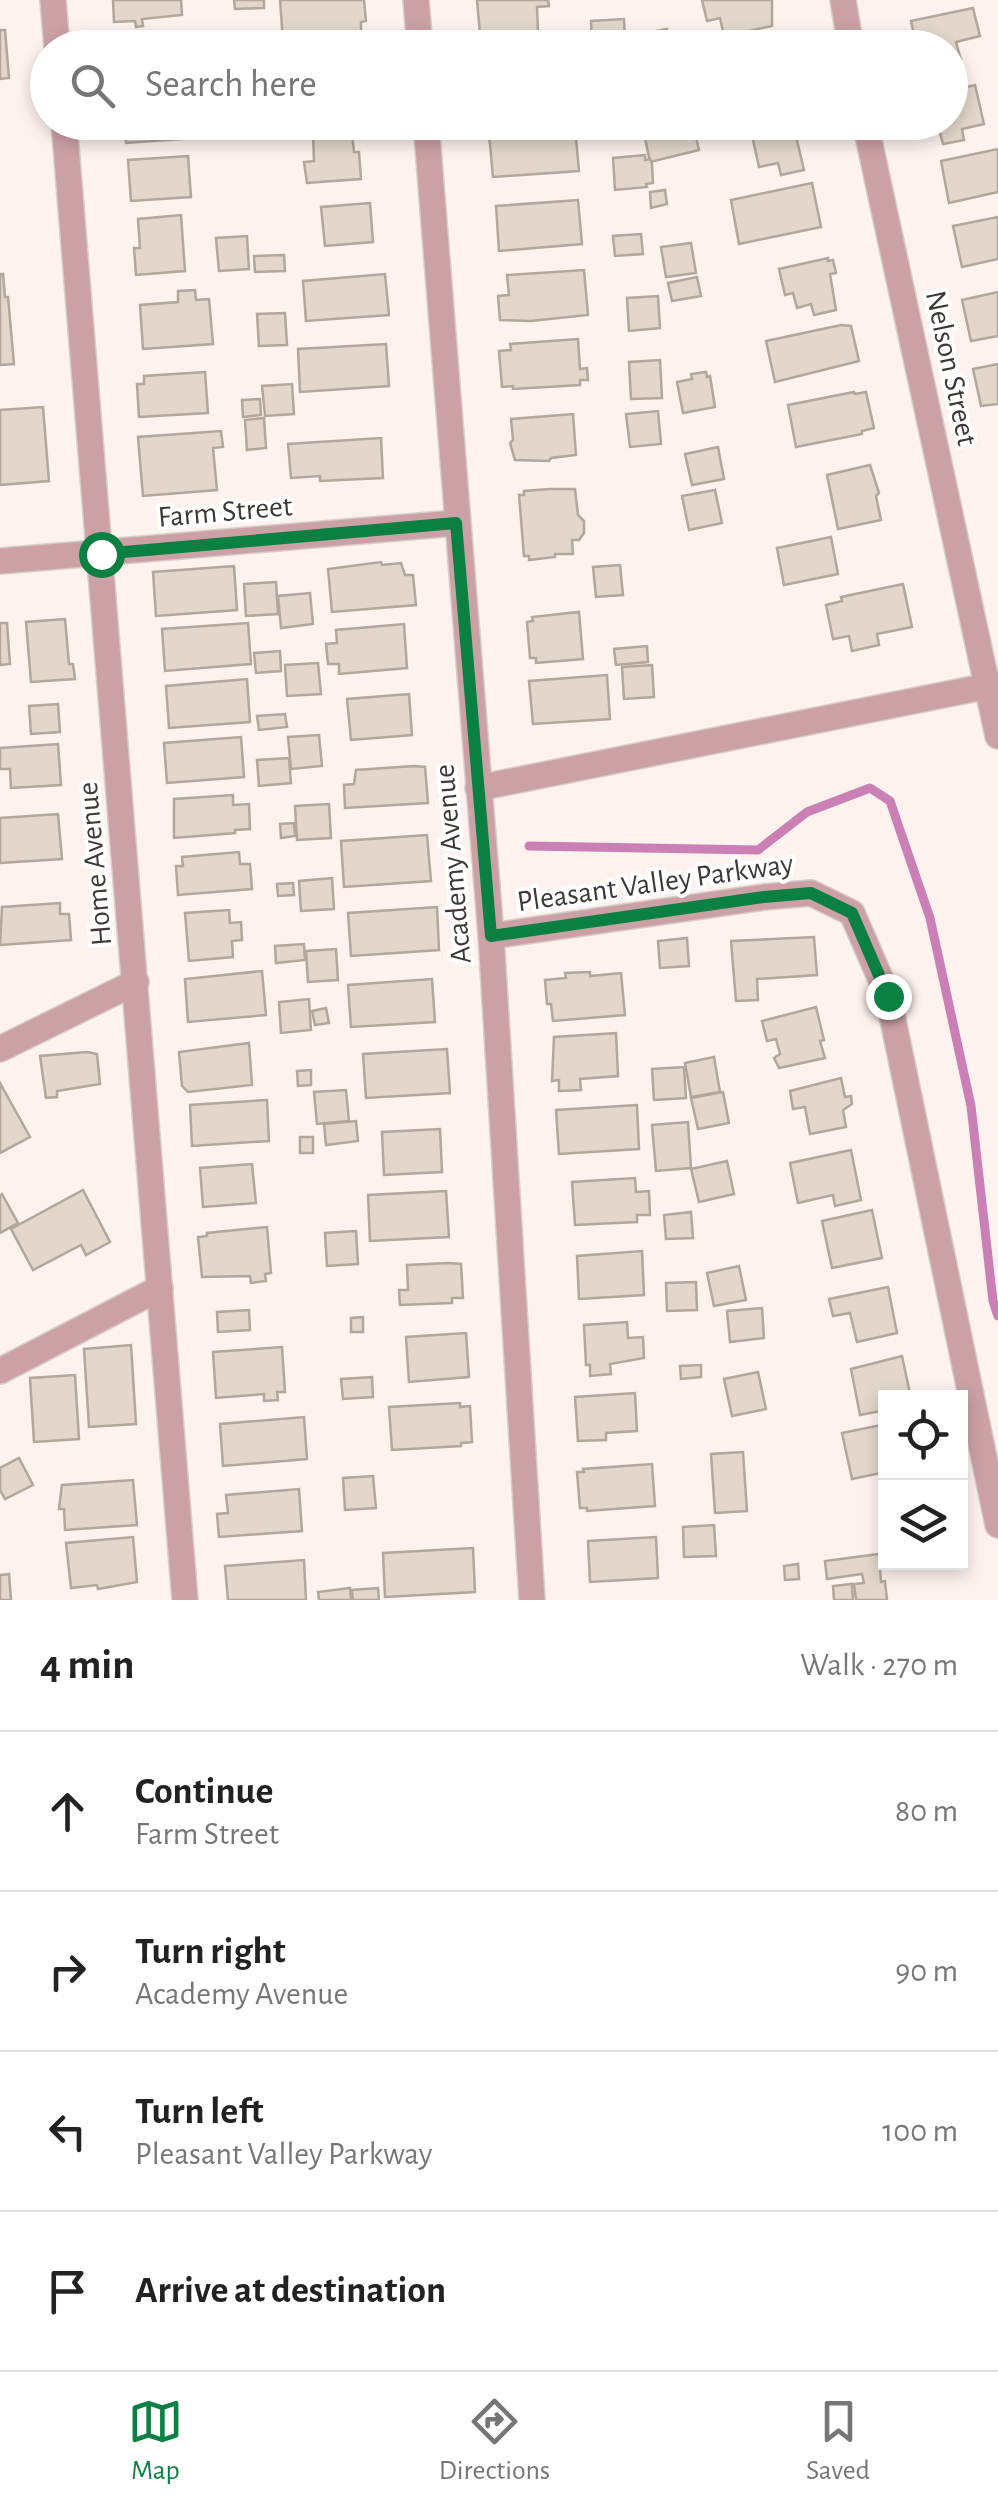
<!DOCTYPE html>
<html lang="en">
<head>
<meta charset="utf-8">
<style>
	body { margin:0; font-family:"Alegreya Sans",sans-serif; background:#f6f6f6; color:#222 }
	.controls { position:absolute; right:30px; bottom:30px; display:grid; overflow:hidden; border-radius:0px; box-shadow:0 5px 15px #0003 }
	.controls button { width:90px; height:90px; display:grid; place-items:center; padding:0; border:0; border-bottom:2px solid #e0e0e0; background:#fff; color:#222; font:50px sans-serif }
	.stop { position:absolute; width:30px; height:30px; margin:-22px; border:8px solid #0b8043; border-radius:50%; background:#fff }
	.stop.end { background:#0b8043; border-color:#fff; box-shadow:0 2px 10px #0008 }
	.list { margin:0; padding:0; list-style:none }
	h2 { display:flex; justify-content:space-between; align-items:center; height:130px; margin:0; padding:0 40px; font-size:42px }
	h2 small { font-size:32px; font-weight:400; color:#767676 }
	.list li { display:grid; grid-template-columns:65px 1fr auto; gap:30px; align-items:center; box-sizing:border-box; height:160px; padding:0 40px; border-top:2px solid #e0e0e0 }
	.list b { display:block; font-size:38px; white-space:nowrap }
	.list p { margin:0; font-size:32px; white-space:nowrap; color:#767676 }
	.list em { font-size:32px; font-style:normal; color:#767676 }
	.icon { flex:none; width:55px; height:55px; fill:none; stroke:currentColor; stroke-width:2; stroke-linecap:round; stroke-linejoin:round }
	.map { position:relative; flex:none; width:998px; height:1600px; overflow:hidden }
	.search { position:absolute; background:#fff; box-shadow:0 5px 15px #0003; left:30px; right:30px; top:30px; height:110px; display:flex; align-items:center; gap:25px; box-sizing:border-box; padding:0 35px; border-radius:55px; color:#767676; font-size:38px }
	.sheet { height:770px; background:#fff }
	nav { display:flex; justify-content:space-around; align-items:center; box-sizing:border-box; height:140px; border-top:2px solid #e0e0e0; background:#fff; font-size:28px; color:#767676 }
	nav a { display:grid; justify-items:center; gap:5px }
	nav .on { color:#0b8043 }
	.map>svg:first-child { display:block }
</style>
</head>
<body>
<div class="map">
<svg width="998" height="1600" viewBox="0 0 998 1600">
	<rect width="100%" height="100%" fill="#fdf2ee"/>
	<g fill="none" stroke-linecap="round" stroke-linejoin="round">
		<!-- stream -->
		<polyline stroke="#ca7fb5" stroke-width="9" points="529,846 758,850 807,812 870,788 890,801 930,918 971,1106 993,1301 998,1316"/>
	</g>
	<!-- building -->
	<g fill="#e2d7ca" stroke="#b1a79a" stroke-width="2.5">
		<polygon points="113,0 181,0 182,15 142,19 143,26 136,27 135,21 114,22"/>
		<polygon points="234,0 264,0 264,8 235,9"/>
		<polygon points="280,0 364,0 366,21 361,22 361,35 343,36 343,41 283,40"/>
		<polygon points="477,0 548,0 549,6 537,7 538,32 490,36 490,33 480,34"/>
		<polygon points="702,0 772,0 772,26 724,36 720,18 707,21"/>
		<polygon points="973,8 980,36 956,42 961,60 950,62 950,48 917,48 911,21"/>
		<polygon points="624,19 625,39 592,42 591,21"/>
		<polygon points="667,29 671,48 639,48 636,35"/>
		<polygon points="0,30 5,30 9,78 0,79"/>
		<polygon points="975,85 984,124 962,129 964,140 943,144 937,122 950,122 950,91"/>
		<polygon points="125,122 194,122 195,138 126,143"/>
		<polygon points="790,122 798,122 801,135 796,136 804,170 781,175 778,163 759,167 751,131"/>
		<polygon points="575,127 579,171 493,177 489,134"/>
		<polygon points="694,129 699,150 650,162 645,138"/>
		<polygon points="352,133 354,152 359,152 361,179 307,183 304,162 314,161 313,135"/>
		<polygon points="998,149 998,192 949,203 941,161"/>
		<polygon points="645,155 645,160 650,159 652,164 653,183 646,184 647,187 615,190 613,158"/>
		<polygon points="188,156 191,197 131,201 128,160"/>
		<polygon points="812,183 821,227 739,244 731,200"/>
		<polygon points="665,190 667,204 651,208 650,192"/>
		<polygon points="578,200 582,244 499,251 496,206"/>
		<polygon points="370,203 373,242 325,246 321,207"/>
		<polygon points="181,215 185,271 136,275 134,248 140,248 138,219"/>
		<polygon points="998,217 998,259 962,267 953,226"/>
		<polygon points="641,234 643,254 615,256 613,236"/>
		<polygon points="247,236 249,269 219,271 216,238"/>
		<polygon points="691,243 696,273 666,277 661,247"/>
		<polygon points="284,255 285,271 255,272 254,256"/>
		<polygon points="828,258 828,261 833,260 836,273 830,274 836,310 814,315 811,304 797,308 793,293 785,295 779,269"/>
		<polygon points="584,270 588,315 531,321 500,320 498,296 509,295 507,275"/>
		<polygon points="0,274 3,274 5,297 8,297 14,364 0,365"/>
		<polygon points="385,274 389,315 306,321 303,281"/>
		<polygon points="697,277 701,296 672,301 668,283"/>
		<polygon points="195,290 196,300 209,299 213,344 143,349 140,305 178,302 178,291"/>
		<polygon points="998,292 998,336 971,341 962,300"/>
		<polygon points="658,296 660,328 629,331 627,298"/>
		<polygon points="285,313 287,345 259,346 257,314"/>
		<polygon points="841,325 851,326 859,361 775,382 766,341"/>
		<polygon points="578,339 580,369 587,368 588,380 580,380 580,385 513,389 513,386 502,387 499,351 511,350 510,344"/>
		<polygon points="386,344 389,386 300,392 298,349"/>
		<polygon points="660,360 662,398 631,399 629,362"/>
		<polygon points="998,364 998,404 981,406 973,369"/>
		<polygon points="205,372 208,413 139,417 137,384 144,384 144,376"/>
		<polygon points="706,372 707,377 710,376 715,407 683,413 677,382 692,379 691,374"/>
		<polygon points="292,384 294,414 265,416 262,386"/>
		<polygon points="854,392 855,394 866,392 874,428 862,431 862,434 796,447 788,405"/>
		<polygon points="260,399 261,415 243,417 242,400"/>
		<polygon points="43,407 49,481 0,485 0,410"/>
		<polygon points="658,411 661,444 630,447 626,414"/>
		<polygon points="573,414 576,455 551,458 549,461 515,460 510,443 513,440 511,419"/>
		<polygon points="264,418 266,448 247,450 245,420"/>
		<polygon points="221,431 223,447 213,448 217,490 143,496 138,437"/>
		<polygon points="381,438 383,478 320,481 320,476 291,478 288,444"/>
		<polygon points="718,447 724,479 692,485 685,454"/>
		<polygon points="870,465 879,493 876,496 881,520 838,529 827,475"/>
		<polygon points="550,489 575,489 578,515 584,521 584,533 579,540 572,540 573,554 555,554 555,557 529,560 529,556 524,556 519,495 524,495 524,491"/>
		<polygon points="715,490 722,523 689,530 682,496"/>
		<polygon points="831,537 838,574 784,585 777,548"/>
		<polygon points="381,562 382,565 401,563 405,575 413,575 416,605 332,612 328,569"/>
		<polygon points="620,565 623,595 596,597 593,567"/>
		<polygon points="234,566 237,610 156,616 153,572"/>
		<polygon points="276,582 278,614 246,616 244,584"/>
		<polygon points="903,584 912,627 877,634 879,645 852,651 849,636 833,639 826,605 842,601 841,597"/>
		<polygon points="310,593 313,624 281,628 278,596"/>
		<polygon points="579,612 583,659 536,663 536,658 530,658 527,622 533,621 532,617"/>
		<polygon points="65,619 69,664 73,664 75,679 31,682 26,622"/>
		<polygon points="0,623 7,623 10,664 0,665"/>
		<polygon points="248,623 251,664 165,671 162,629"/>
		<polygon points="404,624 407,668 339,674 339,664 328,664 326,644 337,643 336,630"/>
		<polygon points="647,646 648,662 616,665 614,649"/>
		<polygon points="280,651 281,671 256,673 254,653"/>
		<polygon points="318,663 321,694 287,696 285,665"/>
		<polygon points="652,665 654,697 624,699 622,667"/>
		<polygon points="607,675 610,719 533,724 529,681"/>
		<polygon points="247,679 250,722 169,728 166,686"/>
		<polygon points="409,694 412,735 351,740 347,699"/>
		<polygon points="58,704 60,732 31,734 29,706"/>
		<polygon points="285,714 287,727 259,730 257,716"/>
		<polygon points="319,735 322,766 291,769 288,737"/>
		<polygon points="241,737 244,777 167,783 164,743"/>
		<polygon points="58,744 61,785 11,788 10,769 0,769 0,748"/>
		<polygon points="289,758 291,783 259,786 257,760"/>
		<polygon points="414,766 425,767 428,803 345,808 344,785 354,784 356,770"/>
		<polygon points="233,795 233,805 249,804 250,829 235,830 235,833 174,838 174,799"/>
		<polygon points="329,804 331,838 297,840 295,806"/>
		<polygon points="58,814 62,859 0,863 0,818"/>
		<polygon points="294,823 295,836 281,838 280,824"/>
		<polygon points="427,835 431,881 344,887 341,841"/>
		<polygon points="239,852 240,864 250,864 252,889 178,895 176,866 183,866 182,857"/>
		<polygon points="332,878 334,909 301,911 299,881"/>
		<polygon points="293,883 294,895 278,896 277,884"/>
		<polygon points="60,903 60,914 69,914 71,940 0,945 2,907"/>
		<polygon points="437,907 439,950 351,956 348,913"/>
		<polygon points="229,910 230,923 241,922 242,940 232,941 233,957 189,961 185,913"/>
		<polygon points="814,937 817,975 757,979 758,1000 736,1001 731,941"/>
		<polygon points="687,938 689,966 660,968 658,941"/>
		<polygon points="304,944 305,960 276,963 275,946"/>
		<polygon points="336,949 338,980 308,982 306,951"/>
		<polygon points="262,971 266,1015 188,1022 185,979"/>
		<polygon points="590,972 590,976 621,973 625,1015 553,1021 551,1004 547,1004 545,980 566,978 565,973"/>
		<polygon points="432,979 435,1022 351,1027 348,985"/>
		<polygon points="309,999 311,1030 281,1033 279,1002"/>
		<polygon points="816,1007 824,1040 820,1041 825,1058 779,1068 774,1058 780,1054 776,1039 767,1041 762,1021"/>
		<polygon points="326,1008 329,1023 315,1025 312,1011"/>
		<polygon points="616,1033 618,1076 580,1079 581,1090 559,1091 559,1080 552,1081 554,1037"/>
		<polygon points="249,1043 252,1085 188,1092 182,1086 179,1052"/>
		<polygon points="447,1049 450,1093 366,1098 363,1054"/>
		<polygon points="87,1052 97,1054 100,1084 57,1091 57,1097 46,1098 40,1056"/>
		<polygon points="714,1057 720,1092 691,1097 685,1063"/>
		<polygon points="684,1067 686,1098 654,1100 652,1069"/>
		<polygon points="311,1070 311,1085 298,1086 297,1071"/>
		<polygon points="841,1078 845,1097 851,1096 852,1104 843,1110 846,1127 810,1134 805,1107 793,1109 790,1091"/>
		<polygon points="0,1083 30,1137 0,1153"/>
		<polygon points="346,1090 349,1121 317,1124 314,1092"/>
		<polygon points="723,1092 729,1123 698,1129 691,1098"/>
		<polygon points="267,1100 269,1141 192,1146 190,1105"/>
		<polygon points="637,1105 639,1149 559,1154 556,1110"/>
		<polygon points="356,1121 358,1141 326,1145 324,1124"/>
		<polygon points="688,1122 691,1168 656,1171 652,1125"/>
		<polygon points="440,1129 442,1172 384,1175 382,1132"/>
		<rect x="300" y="1137" width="13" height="16"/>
		<polygon points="851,1150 861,1200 835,1206 833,1195 798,1203 790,1163"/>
		<polygon points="727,1161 734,1194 699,1202 691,1169"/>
		<polygon points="252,1164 256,1203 203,1207 200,1168"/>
		<polygon points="635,1178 636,1192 649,1191 650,1215 637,1215 637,1222 575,1225 572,1182"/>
		<polygon points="83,1190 110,1242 86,1255 81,1245 33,1270 11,1229"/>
		<polygon points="446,1191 449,1237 370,1241 368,1195"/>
		<polygon points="2,1194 18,1223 0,1233 0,1196"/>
		<polygon points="872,1210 882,1258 832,1268 822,1221"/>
		<polygon points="691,1212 693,1238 666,1239 664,1215"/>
		<polygon points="267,1227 271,1273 265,1274 266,1281 251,1283 250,1276 202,1277 198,1237 207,1236 207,1233"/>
		<polygon points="356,1231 358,1264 327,1266 325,1233"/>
		<polygon points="642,1251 644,1295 579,1299 577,1256"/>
		<polygon points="449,1263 461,1264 463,1298 452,1298 452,1303 400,1305 399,1290 408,1290 407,1265"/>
		<polygon points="739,1266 746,1300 714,1306 707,1273"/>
		<polygon points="696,1282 697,1310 667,1311 666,1283"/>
		<polygon points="888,1287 897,1333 857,1342 850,1313 833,1316 829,1299"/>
		<polygon points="762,1308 764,1338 730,1342 727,1311"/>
		<polygon points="249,1310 250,1330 218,1332 217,1312"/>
		<polygon points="363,1317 363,1332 351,1332 351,1318"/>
		<polygon points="627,1322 628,1338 643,1337 644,1358 610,1364 611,1374 590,1376 590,1365 586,1365 584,1325"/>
		<polygon points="466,1333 469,1377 409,1382 406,1337"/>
		<polygon points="131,1345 136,1424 89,1427 84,1349"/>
		<polygon points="282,1347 285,1392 277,1392 278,1400 264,1401 264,1394 216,1398 213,1352"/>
		<polygon points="902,1356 911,1398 886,1398 886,1410 860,1415 851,1369"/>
		<polygon points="701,1365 701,1377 681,1379 680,1366"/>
		<polygon points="758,1372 766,1409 732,1416 724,1379"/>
		<polygon points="75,1375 79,1439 34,1442 30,1378"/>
		<polygon points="372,1377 373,1397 343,1399 341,1379"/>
		<polygon points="635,1393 637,1431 606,1433 606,1440 578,1441 575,1397"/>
		<polygon points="460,1403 460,1407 470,1406 472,1442 461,1443 461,1446 392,1450 389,1407"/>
		<polygon points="304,1417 307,1459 223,1466 220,1424"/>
		<polygon points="886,1424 886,1472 852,1479 842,1433"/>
		<polygon points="743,1452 747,1511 715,1513 711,1454"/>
		<polygon points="19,1458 33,1485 5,1499 0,1490 0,1468"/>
		<polygon points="652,1464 655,1506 587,1511 587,1508 580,1508 577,1472 584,1472 583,1469"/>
		<polygon points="373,1476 376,1508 345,1510 343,1478"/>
		<polygon points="133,1480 137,1525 65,1530 64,1509 59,1509 62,1485"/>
		<polygon points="299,1489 302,1531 219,1537 217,1514 228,1513 226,1495"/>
		<polygon points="714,1525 716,1556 684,1557 683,1527"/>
		<polygon points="133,1537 137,1582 98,1589 97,1585 71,1588 66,1543"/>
		<polygon points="656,1537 658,1578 590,1582 588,1541"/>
		<polygon points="473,1548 475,1592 385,1597 383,1553"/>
		<polygon points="879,1554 881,1582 885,1581 887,1600 856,1600 854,1584 864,1583 862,1574 827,1579 825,1561"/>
		<polygon points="304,1560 306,1600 228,1600 225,1566"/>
		<polygon points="798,1564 799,1579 785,1580 784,1566"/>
		<polygon points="9,1574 11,1600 0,1600 0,1575"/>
		<polygon points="852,1584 853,1600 834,1600 833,1586"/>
		<polygon points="350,1588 351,1600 319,1600 318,1592"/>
		<polygon points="378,1588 379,1600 353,1600 352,1590"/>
	</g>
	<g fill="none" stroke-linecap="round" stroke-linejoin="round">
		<defs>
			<g id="minor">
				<polyline points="53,0 57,48"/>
				<polyline points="416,0 420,48"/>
				<polyline points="843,0 851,48"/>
				<polyline points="64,122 185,1600"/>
				<polyline points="426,122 491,936 532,1600"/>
				<polyline points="865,122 998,736"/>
				<polyline points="0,561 456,523"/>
				<polyline points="478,788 998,684"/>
				<polyline points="491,936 764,897 811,893 852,913 888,996 998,1525"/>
				<polyline points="0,1049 136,982"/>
				<polyline points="0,1371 160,1288"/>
			</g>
		</defs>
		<!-- minor casing -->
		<use href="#minor" stroke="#d7cdc9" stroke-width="28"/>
		<!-- minor -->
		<use href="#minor" stroke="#cca1a6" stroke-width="25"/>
	</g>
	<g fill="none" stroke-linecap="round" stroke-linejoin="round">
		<!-- route -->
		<polyline stroke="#0b8043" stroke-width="12" points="101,554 456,523 491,936 764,897 811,893 852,913 888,996"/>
	</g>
	<g text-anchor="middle" stroke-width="8" stroke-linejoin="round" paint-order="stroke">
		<!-- street labels -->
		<g font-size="30" fill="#3e3735" stroke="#fff">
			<text transform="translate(952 368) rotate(78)" y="10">Nelson Street</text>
			<text transform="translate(225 511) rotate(-5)" y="10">Farm Street</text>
			<text transform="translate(94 864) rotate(-95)" y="10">Home Avenue</text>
			<text transform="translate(452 864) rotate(-95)" y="10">Academy Avenue</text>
			<text transform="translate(655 882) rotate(-8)" y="10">Pleasant Valley Parkway</text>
		</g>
	</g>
</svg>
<div class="controls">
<button><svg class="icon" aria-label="locate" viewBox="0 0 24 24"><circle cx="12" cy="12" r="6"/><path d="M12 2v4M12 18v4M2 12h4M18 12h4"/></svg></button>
<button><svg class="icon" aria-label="layers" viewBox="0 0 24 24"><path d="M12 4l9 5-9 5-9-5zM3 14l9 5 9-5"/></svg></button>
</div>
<div class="stop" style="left:101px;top:554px"></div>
<div class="stop end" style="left:888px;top:996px"></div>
<div class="search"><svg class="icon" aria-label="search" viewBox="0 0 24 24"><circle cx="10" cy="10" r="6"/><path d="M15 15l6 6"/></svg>Search here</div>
</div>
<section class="sheet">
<h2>4 min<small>Walk · 270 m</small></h2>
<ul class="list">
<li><svg class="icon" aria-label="ahead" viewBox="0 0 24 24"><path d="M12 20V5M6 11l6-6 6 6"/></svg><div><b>Continue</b><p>Farm Street</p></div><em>80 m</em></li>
<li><svg class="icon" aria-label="right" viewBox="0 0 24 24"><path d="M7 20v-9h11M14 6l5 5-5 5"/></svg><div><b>Turn right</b><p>Academy Avenue</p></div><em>90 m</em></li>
<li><svg class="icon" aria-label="left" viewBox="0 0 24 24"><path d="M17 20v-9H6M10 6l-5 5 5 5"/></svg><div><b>Turn left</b><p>Pleasant Valley Parkway</p></div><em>100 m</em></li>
<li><svg class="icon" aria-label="arrive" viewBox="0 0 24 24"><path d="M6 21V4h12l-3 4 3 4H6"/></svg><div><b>Arrive at destination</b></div></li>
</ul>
</section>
<nav>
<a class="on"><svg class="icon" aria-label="map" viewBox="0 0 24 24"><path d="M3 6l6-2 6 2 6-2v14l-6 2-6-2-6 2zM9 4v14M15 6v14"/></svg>Map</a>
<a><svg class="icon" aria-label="directions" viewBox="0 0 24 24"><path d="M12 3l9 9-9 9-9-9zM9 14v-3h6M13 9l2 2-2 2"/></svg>Directions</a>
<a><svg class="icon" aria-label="saved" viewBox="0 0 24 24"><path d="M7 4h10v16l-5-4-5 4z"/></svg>Saved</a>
</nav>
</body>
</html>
